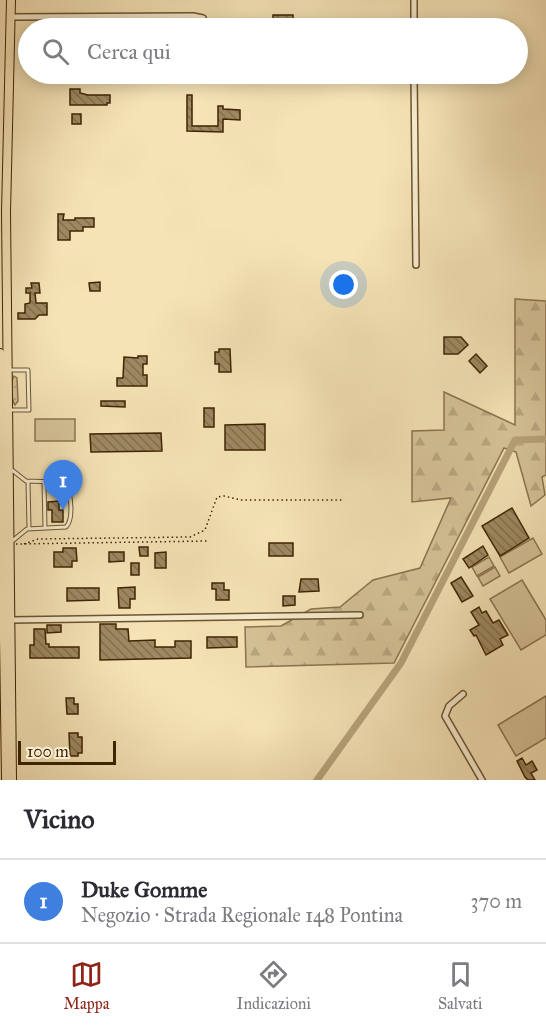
<!DOCTYPE html>
<html lang="it">
<head>
<meta charset="utf-8">
<style>
	body { margin:0; font-family:"IM FELL Great Primer",serif; background:#f2f2f3; color:#2b2b33 }
	.scale { position:absolute; left:18px; bottom:15px; width:98px; box-sizing:border-box; padding-left:6px; border:3px solid #3f2504; border-top:0; font-size:16px; line-height:21px; white-space:nowrap; color:#3f2504; -webkit-text-stroke:4px #f8edd0; paint-order:stroke }
	.you { position:absolute; left:344px; top:285px; width:21px; height:21px; margin:-15px; border:4px solid #fff; border-radius:50%; background:#1a73e8; box-shadow:0 0 0 9px #1a73e833 }
	.badge { display:grid; place-items:center; width:39px; height:39px; border-radius:50%; background:#8f2418; color:#fff; font-size:20px; font-weight:700 }
	.pin { position:absolute; translate:-50% -50px; filter:drop-shadow(0 2px 3px #0008) }
	.pin::after { content:''; position:absolute; top:32px; width:21px; height:18px; background:inherit; clip-path:polygon(0 0,100% 0,50% 100%) }
	.list { margin:0; padding:0; list-style:none }
	h2 { display:flex; justify-content:space-between; align-items:center; height:78px; margin:0; padding:0 24px; font-size:26px }
	h2 small { font-size:20px; font-weight:400; color:#7c7c81 }
	.list li { display:grid; grid-template-columns:39px 1fr auto; gap:18px; align-items:center; box-sizing:border-box; height:84px; padding:0 24px; border-top:2px solid #e1e1e2 }
	.list b { display:block; font-size:22px; white-space:nowrap }
	.list p { margin:0; font-size:20px; white-space:nowrap; color:#7c7c81 }
	.list em { font-size:20px; font-style:normal; color:#7c7c81 }
	.icon { flex:none; width:33px; height:33px; fill:none; stroke:currentColor; stroke-width:2; stroke-linecap:round; stroke-linejoin:round }
	.map { position:relative; flex:none; width:546px; height:780px; overflow:hidden }
	.search { position:absolute; background:#fff; box-shadow:0 3px 15px #0003; left:18px; right:18px; top:18px; height:66px; display:flex; align-items:center; gap:15px; box-sizing:border-box; padding:0 21px; border-radius:33px; color:#7c7c81; font-size:22px }
	.sheet { height:162px; background:#fff }
	nav { display:flex; justify-content:space-around; align-items:center; box-sizing:border-box; height:84px; border-top:2px solid #e1e1e2; background:#fff; font-size:16px; color:#7c7c81 }
	nav a { display:grid; justify-items:center; gap:3px }
	nav .on { color:#8f2418 }
	.map>svg:first-child { display:block }
</style>
</head>
<body>
<div class="map">
<svg width="546" height="780" viewBox="0 0 546 780">
	<defs>
		<pattern id="grass-dots" width="8" height="8" patternUnits="userSpaceOnUse" patternTransform="scale(1.5)"><rect width="8" height="8" fill="#d6c398"/><path d="M2 2h.1M6 6h.1" fill="none" stroke="#b9a781" stroke-width="1.8" stroke-linecap="round"/></pattern>
		<pattern id="forest-firs" width="22" height="20" patternUnits="userSpaceOnUse" patternTransform="scale(1.5)"><rect width="22" height="20" fill="#d6c398"/><path d="M5 1l3.5 6h-7zM16 11l3.5 6h-7z" fill="#b9a781"/></pattern>
		<pattern id="building-back-hatch" width="6" height="6" patternUnits="userSpaceOnUse" patternTransform="scale(1.5)"><rect width="6" height="6" fill="#9e8861"/><path d="M-1 5l2 2M0 0l6 6M5-1l2 2" fill="none" stroke="#826f4e"/></pattern>
	</defs>
	<rect width="100%" height="100%" fill="#f5e3b6"/>
	<filter id="stains"><feTurbulence type="fractalNoise" baseFrequency=".00333" numOctaves="4"/><feColorMatrix values="0 0 0 0 .2 0 0 0 0 .09 0 0 0 0 .02 0 0 0 .5 -.17"/></filter>
	<radialGradient id="worn" r=".72"><stop offset=".6" stop-color="#630" stop-opacity="0"/><stop offset="1" stop-color="#630" stop-opacity=".3"/></radialGradient>
	<!-- grass -->
	<path fill="url(#grass-dots)" stroke="#8a744e" stroke-width="1.5" d="M 14,376 L 17,378 L 18,401 L 15,405 C 11,399 10,382 14,376 Z"/>
	<!-- forest -->
	<polygon fill="url(#forest-firs)" stroke="#8a744e" stroke-width="1.5" points="515,299 546,301 546,475 542,477 545,495 531,506 516,452 504,448 394,663 246,667 245,627 281,626 311,609 340,607 373,580 420,568 451,498 412,502 412,431 444,430 444,392 515,425"/>
	<!-- pitch -->
	<g fill="#d6c398" stroke="#8a744e" stroke-width="1.5">
		<rect x="35" y="419" width="40" height="22"/>
		<polygon points="533,538 542,554 509,573 500,557"/>
		<polygon points="489,557 494,566 477,576 472,567"/>
		<polygon points="495,567 500,576 483,586 478,577"/>
		<polygon points="522,580 546,620 546,635 521,650 490,599"/>
		<polygon points="546,696 546,738 516,756 498,725"/>
	</g>
	<g fill="none" stroke-linecap="round" stroke-linejoin="round">
		<!-- canal -->
		<polyline stroke="#b7a279" stroke-width="7" points="317,780 401,663 515,440 546,439"/>
	</g>
	<!-- building -->
	<g fill="url(#building-back-hatch)" stroke="#3f2504" stroke-width="1.5">
		<polygon points="273,15 293,15 293,28 277,28 277,23 273,23"/>
		<polygon points="214,20 221,20 221,23 225,22 225,28 211,28 210,23 214,23"/>
		<polygon points="70,89 80,89 80,93 88,95 110,95 110,103 107,103 107,105 70,105"/>
		<polygon points="187,95 192,95 192,126 218,126 218,106 223,106 223,109 240,110 240,120 223,119 223,132 187,131"/>
		<rect x="72" y="114" width="9" height="10"/>
		<polygon points="58,214 64,214 63,220 75,220 75,218 94,218 94,227 83,227 83,231 70,231 70,240 58,240"/>
		<polygon points="100,282 100,291 90,291 89,283"/>
		<polygon points="31,283 39,283 40,293 35,293 36,303 47,303 47,315 39,315 35,319 18,319 18,313 25,313 25,304 30,303 30,293 26,293 26,288 32,288"/>
		<polygon points="444,337 461,337 468,345 458,354 444,354"/>
		<polygon points="219,349 230,349 231,372 219,372 219,364 215,364 215,352 219,352"/>
		<polygon points="476,354 487,366 480,373 469,361"/>
		<polygon points="138,356 147,356 147,364 143,364 143,375 147,375 147,386 117,386 117,378 123,378 124,357 138,358"/>
		<polygon points="101,401 125,401 125,407 101,406"/>
		<rect x="204" y="408" width="10" height="19"/>
		<polygon points="265,424 265,450 225,450 225,425"/>
		<polygon points="161,433 162,451 91,452 90,434"/>
		<polygon points="59,501 59,510 63,510 63,522 52,522 52,510 48,510 48,502"/>
		<polygon points="512,508 529,538 500,556 482,526"/>
		<rect x="269" y="543" width="24" height="13"/>
		<polygon points="483,546 488,555 469,568 463,559"/>
		<polygon points="139,547 148,547 148,556 140,556"/>
		<polygon points="63,548 76,548 77,561 72,561 72,567 54,567 54,552 63,552"/>
		<polygon points="109,552 124,552 124,561 109,562"/>
		<polygon points="166,552 166,568 155,568 155,553"/>
		<rect x="131" y="563" width="8" height="12"/>
		<polygon points="461,577 473,596 462,602 451,583"/>
		<polygon points="301,579 318,579 319,591 299,592"/>
		<polygon points="212,583 224,583 224,590 229,590 229,600 216,600 216,589 212,589"/>
		<polygon points="135,587 135,599 130,599 130,608 119,608 118,588"/>
		<polygon points="67,588 99,588 99,600 67,601"/>
		<polygon points="283,596 295,596 295,605 283,606"/>
		<polygon points="479,607 482,613 486,611 493,623 499,620 508,635 500,639 503,645 486,655 476,635 474,636 470,630 479,625 471,612"/>
		<polygon points="100,624 116,624 116,629 128,629 129,641 155,640 155,647 175,647 175,641 191,641 191,658 100,660"/>
		<polygon points="47,625 61,625 61,632 47,633"/>
		<polygon points="34,629 45,629 46,644 49,644 49,647 79,647 79,658 30,658 30,645 34,645"/>
		<polygon points="207,637 237,637 237,647 207,648"/>
		<polygon points="66,698 74,698 74,704 78,704 78,714 67,714"/>
		<polygon points="69,733 78,733 78,737 82,737 82,753 78,753 78,756 70,756"/>
		<polygon points="522,758 526,765 532,761 537,770 531,773 535,780 528,780 525,777 517,761"/>
	</g>
	<g fill="none" stroke-linecap="round" stroke-linejoin="round">
		<defs>
			<g id="lane">
				<polyline points="9,370 28,370 29,410 10,410"/>
				<polyline points="28,482 29,528"/>
				<polyline points="44,482 45,527"/>
				<path d="M 11,542 L 27,529 L 66,527 C 74,519 71,494 66,484 L 59,482 L 26,481 L 12,470"/>
			</g>
			<g id="street">
				<polyline points="414,0 414,28"/>
				<polyline points="11,17 193,16 203,18 206,28"/>
				<polyline points="414,74 416,265"/>
				<polyline points="10,620 360,615"/>
				<polyline points="463,694 449,706 445,716 482,780"/>
			</g>
			<g id="primary">
				<polyline points="11,0 6,212 12,780"/>
				<polyline points="0,353 6,780"/>
			</g>
		</defs>
		<!-- lane casing -->
		<use href="#lane" stroke="#6c5430" stroke-width="5"/>
		<!-- street casing -->
		<use href="#street" stroke="#6c5430" stroke-width="8"/>
		<!-- primary casing -->
		<use href="#primary" stroke="#3f2504" stroke-width="10"/>
		<!-- path -->
		<g stroke="#3f2504" stroke-width="1.5" stroke-dasharray="1.5 3" stroke-linecap="butt">
			<polyline points="16,544 207,541"/>
			<polyline points="24,544 38,539 190,537 205,530 217,497 224,496 241,500 343,500"/>
		</g>
		<!-- lane -->
		<use href="#lane" stroke="#f8edd0" stroke-width="3"/>
		<!-- street -->
		<use href="#street" stroke="#f8edd0" stroke-width="5"/>
		<!-- primary -->
		<use href="#primary" stroke="#f5e3b6" stroke-width="8"/>
	</g>
	<rect width="100%" height="100%" filter="url(#stains)"/>
	<rect width="100%" height="100%" fill="url(#worn)"/>
</svg>
<div class="scale">100 m</div>
<div class="you"></div>
<div class="pin badge" style="left:63px;top:510px;background:#3f7fe0">1</div>
<div class="search"><svg class="icon" aria-label="search" viewBox="0 0 24 24"><circle cx="10" cy="10" r="6"/><path d="M15 15l6 6"/></svg>Cerca qui</div>
</div>
<section class="sheet">
<h2>Vicino<small></small></h2>
<ul class="list">
<li><span class="badge" style="background:#3f7fe0">1</span><div><b>Duke Gomme</b><p>Negozio · Strada Regionale 148 Pontina</p></div><em>370 m</em></li>
</ul>
</section>
<nav>
<a class="on"><svg class="icon" aria-label="map" viewBox="0 0 24 24"><path d="M3 6l6-2 6 2 6-2v14l-6 2-6-2-6 2zM9 4v14M15 6v14"/></svg>Mappa</a>
<a><svg class="icon" aria-label="directions" viewBox="0 0 24 24"><path d="M12 3l9 9-9 9-9-9zM9 14v-3h6M13 9l2 2-2 2"/></svg>Indicazioni</a>
<a><svg class="icon" aria-label="saved" viewBox="0 0 24 24"><path d="M7 4h10v16l-5-4-5 4z"/></svg>Salvati</a>
</nav>
</body>
</html>
